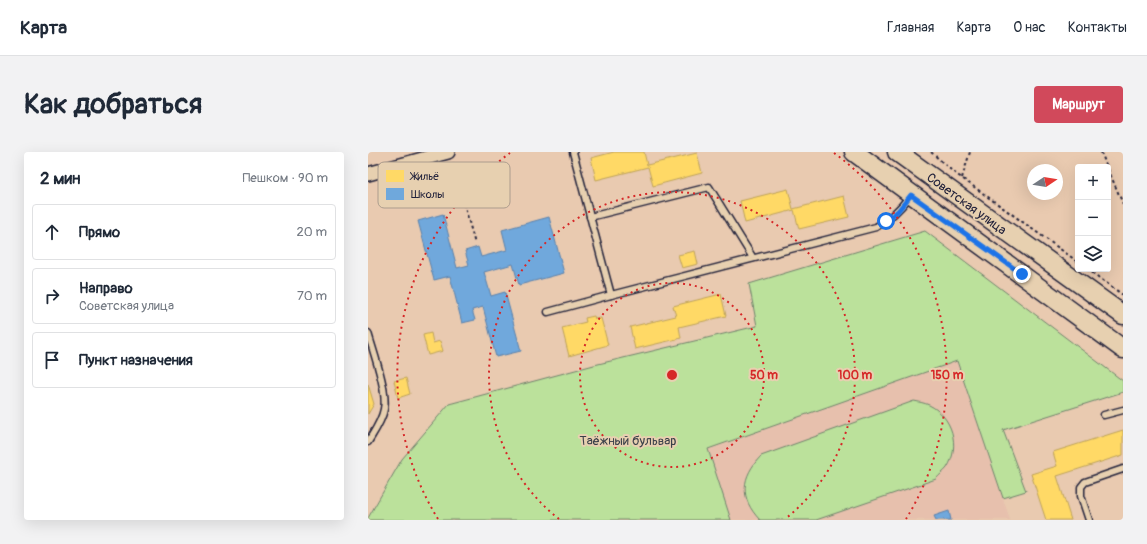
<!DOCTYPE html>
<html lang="ru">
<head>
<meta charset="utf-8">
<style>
	body { margin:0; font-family:Pangolin,sans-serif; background:#f2f2f3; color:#1f2937 }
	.controls { position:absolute; right:12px; top:12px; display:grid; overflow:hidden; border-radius:4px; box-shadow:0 4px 16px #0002 }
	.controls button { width:36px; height:36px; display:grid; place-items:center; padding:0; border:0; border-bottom:1px solid #e0e1e3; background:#fff; color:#1f2937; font:20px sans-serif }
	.compass { position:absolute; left:659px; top:12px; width:36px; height:36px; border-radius:50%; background:#fff; box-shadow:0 4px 16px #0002; rotate:78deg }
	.stop { position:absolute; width:12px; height:12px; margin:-9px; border:3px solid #1a73e8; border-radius:50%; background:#fff }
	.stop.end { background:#1a73e8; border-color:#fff; box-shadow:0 1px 4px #0008 }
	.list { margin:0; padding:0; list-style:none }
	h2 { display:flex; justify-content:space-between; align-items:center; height:52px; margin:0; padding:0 16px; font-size:17px }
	h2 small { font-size:13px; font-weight:400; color:#747a83 }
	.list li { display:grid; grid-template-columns:26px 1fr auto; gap:12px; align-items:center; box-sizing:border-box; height:56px; margin:0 8px 8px; padding:0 8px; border:1px solid #e0e1e3; border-radius:4px }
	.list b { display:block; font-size:15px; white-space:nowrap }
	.list p { margin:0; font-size:13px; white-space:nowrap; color:#747a83 }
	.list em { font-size:13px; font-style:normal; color:#747a83 }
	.icon { flex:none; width:22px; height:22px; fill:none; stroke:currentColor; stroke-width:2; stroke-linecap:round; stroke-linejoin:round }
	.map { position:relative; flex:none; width:755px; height:368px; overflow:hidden; border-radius:4px }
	header { display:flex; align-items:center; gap:24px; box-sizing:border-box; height:56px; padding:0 20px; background:#fff; border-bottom:1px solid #e0e1e3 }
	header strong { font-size:19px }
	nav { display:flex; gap:22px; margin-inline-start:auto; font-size:14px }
	.intro { display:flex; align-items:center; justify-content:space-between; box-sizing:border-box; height:96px; padding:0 24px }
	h1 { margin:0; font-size:28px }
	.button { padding:10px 18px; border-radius:4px; background:#d1495b; color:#fff; font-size:14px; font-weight:700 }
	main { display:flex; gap:24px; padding:0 24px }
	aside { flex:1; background:#fff; border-radius:4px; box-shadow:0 4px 16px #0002 }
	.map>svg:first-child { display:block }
</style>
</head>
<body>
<header>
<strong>Карта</strong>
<nav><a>Главная</a><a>Карта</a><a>О нас</a><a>Контакты</a></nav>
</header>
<div class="intro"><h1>Как добраться</h1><a class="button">Маршрут</a></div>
<main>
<aside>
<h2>2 мин<small>Пешком · 90 m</small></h2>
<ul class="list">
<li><svg class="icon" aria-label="ahead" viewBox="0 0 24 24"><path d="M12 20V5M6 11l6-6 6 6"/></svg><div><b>Прямо</b></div><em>20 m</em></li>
<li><svg class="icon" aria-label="right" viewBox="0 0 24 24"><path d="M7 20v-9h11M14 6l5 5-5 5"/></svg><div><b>Направо</b><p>Советская улица</p></div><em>70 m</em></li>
<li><svg class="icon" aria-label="arrive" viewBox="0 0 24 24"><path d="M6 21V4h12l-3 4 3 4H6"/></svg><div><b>Пункт назначения</b></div></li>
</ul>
</aside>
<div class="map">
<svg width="755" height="368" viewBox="0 0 755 368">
	<rect width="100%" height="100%" fill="#e9cab0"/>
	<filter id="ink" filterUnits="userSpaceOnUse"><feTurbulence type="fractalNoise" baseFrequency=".025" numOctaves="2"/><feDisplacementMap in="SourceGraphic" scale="8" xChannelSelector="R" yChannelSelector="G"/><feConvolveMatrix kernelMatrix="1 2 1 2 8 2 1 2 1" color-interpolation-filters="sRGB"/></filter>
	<g filter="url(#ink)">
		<!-- built -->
		<polygon fill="#e7c0ad" points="589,208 642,368 363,368 340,298"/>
		<!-- green -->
		<g fill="#bbe19b" stroke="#6e826b">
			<polygon points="557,79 755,229 755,240 635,278 658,339 635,346 589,209 340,297 363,368 0,368 0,366 34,307 81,252 226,213 389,174 381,132"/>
			<path d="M 546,249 C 551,250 557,251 561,253 C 584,264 593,294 579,316 C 576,320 571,323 568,327 L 448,368 L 392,368 C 371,346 373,325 393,304 Z"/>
		</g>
		<!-- homes -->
		<g fill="#ffd966" stroke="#bda259">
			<polygon points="246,0 276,0 279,13 329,1 334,21 285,34 280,15 228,28 223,6"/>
			<polygon points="420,37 425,57 476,44 481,65 431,77 426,58 377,71 372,49"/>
			<polygon points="327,99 330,112 314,116 310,103"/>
			<polygon points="353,142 358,164 311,175 313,186 267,197 262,175 308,164 305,154"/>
			<polygon points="226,164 227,167 233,166 240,193 201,204 194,176 218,170 217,166"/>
			<polygon points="63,181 65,191 72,189 75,199 60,203 55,183"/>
			<polygon points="38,226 42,242 30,246 26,229"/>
			<polygon points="0,232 6,252 0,262"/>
			<polygon points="755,278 755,303 689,324 703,368 678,368 663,322 689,314 685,300"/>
		</g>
		<!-- schools -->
		<g fill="#6fa8dc" stroke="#5880ac">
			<polygon points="75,62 89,116 101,113 97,99 110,95 113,105 139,98 134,78 181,65 196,121 151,133 145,112 116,120 123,144 137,140 153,199 128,205 115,155 104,158 107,168 94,171 82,124 66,128 50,69"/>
			<polygon points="581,359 583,368 568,368 566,364"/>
		</g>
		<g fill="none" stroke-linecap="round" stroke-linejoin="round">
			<defs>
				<g id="lane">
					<path d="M 205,0 L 243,143 L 508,75 C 522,67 532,57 542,44"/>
					<polyline points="222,65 341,35 385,106"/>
					<polyline points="180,160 243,143"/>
					<path d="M 0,181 C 5,199 20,240 16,257 C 14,269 6,280 0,290"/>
					<polyline points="736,263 755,258"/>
					<polyline points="721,368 713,344 713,335 717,330 755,317"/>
				</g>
				<polyline id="street" points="0,22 80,0"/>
				<g id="secondary">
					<polyline points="486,0 755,197"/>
					<polyline points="529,0 755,163"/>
				</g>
			</defs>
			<!-- lane casing -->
			<use href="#lane" stroke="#22223b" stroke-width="9"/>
			<!-- street casing -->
			<use href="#street" stroke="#22223b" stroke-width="16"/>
			<!-- secondary casing -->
			<use href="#secondary" stroke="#22223b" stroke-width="21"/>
			<!-- path -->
			<g stroke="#22223b" stroke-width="2" stroke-dasharray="3 3" stroke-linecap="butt">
				<polyline points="563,0 584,19 710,110"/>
				<polyline points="733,0 739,15"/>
				<polyline points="85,11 107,92"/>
				<polyline points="740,17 755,52"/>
				<polyline points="594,26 602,0"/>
				<polyline points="719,117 755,143"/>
			</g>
			<!-- lane -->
			<use href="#lane" stroke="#e7d0b0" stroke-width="6"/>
			<!-- street -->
			<use href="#street" stroke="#e7d0b0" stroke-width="13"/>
			<!-- secondary -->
			<use href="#secondary" stroke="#e7d0b0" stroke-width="18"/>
		</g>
	</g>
	<g fill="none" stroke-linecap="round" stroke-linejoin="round" filter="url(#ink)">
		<!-- route -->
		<polyline stroke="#1a73e8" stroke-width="5" points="518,69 530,59 543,43 654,122"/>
	</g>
	<!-- distance rings -->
	<g fill="none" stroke="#d62828" stroke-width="2" stroke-dasharray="2 4">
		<circle cx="304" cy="223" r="92"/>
		<path d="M191 367A183 183 0 1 1 417 367"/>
		<path d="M70 367A275 275 0 0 1 142 1M466 1A275 275 0 0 1 538 367"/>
	</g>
	<g text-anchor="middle" stroke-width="4" stroke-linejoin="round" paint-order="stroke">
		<!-- street labels -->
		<g font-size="13" fill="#22223b" stroke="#e7d0b0">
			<text transform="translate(599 51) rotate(36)" y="5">Советская улица</text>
		</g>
		<!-- park labels -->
		<g font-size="13" fill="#393f49" stroke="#e7d0b0">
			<text x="260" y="293">Таёжный бульвар</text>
		</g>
	</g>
	<!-- legend -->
	<rect x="10" y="10" width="132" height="46" rx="6" fill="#e7d0b0" stroke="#ac9c8d" stroke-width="1"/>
	<rect x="18" y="18" width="18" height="12" fill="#ffd966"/>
	<rect x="18" y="36" width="18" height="12" fill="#6fa8dc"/>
	<g font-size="11" fill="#22223b">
		<text x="43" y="28">Жильё</text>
		<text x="43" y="46">Школы</text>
	</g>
	<circle cx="304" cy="223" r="6" fill="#d62828" stroke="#e7d0b0" stroke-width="2"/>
	<g font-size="12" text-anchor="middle" font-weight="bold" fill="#d62828" stroke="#e7d0b0" stroke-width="4" stroke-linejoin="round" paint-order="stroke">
		<text x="396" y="227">50 m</text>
		<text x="487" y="227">100 m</text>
		<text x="579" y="227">150 m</text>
	</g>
</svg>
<div class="controls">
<button>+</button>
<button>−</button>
<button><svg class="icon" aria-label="layers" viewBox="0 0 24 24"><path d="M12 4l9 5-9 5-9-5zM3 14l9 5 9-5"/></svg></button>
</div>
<svg class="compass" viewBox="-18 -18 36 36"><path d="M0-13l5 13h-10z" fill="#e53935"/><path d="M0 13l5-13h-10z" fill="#747a83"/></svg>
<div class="stop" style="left:518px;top:69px"></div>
<div class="stop end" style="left:654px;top:122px"></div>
</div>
</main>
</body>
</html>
